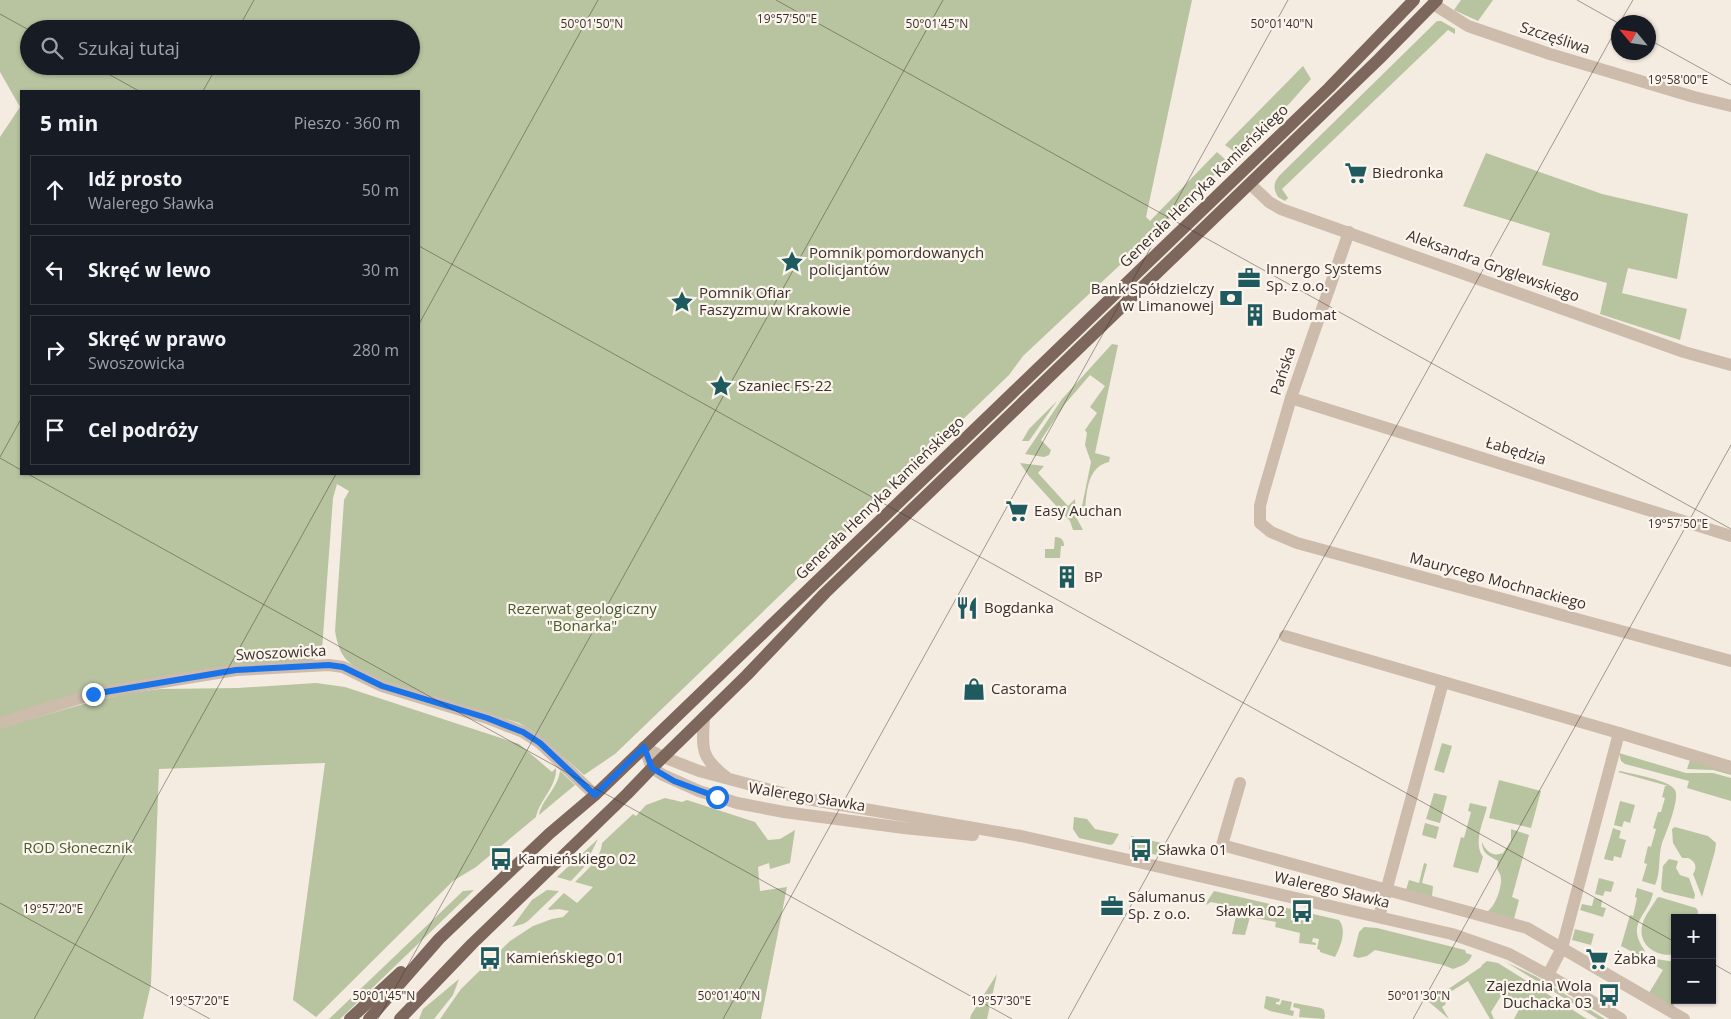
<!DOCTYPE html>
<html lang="pl">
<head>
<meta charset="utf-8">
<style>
	body { margin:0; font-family:"Open Sans",sans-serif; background:#20242c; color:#f1f3f6 }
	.controls { position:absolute; right:15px; bottom:15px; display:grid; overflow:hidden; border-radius:0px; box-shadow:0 1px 4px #0004 }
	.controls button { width:45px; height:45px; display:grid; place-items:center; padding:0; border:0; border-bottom:1px solid #363941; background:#171b24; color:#f1f3f6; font:25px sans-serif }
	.compass { position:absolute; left:1611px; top:15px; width:45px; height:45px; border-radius:50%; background:#171b24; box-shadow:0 1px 4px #0004; rotate:299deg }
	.stop { position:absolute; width:15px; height:15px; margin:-11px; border:4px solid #1a73e8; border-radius:50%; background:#fff }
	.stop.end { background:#1a73e8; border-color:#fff; box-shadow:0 1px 5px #0008 }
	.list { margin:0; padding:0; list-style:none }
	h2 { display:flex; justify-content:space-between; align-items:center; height:65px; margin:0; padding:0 20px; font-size:21px }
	h2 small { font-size:16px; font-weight:400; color:#9ea1a6 }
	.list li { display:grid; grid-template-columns:32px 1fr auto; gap:15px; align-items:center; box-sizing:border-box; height:70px; margin:0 10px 10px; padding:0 10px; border:1px solid #363941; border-radius:0px }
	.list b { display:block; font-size:19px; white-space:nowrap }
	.list p { margin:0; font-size:16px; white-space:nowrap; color:#9ea1a6 }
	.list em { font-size:16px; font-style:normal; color:#9ea1a6 }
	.icon { flex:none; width:28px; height:28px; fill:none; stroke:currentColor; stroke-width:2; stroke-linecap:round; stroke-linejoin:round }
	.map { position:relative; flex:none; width:1731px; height:1019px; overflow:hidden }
	.search { position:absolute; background:#171b24; box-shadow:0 1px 4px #0004; left:20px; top:20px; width:400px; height:55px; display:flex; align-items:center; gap:12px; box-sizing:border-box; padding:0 18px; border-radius:28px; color:#9ea1a6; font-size:19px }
	.panel { position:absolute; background:#171b24; box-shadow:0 1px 4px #0004; left:20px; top:90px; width:400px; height:385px; border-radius:0px }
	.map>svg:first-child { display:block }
</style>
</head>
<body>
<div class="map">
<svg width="1731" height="1019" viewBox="0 0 1731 1019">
	<rect width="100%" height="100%" fill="#f4ebe1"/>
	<!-- green -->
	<g fill="#b8c4a0" fill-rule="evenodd">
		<path d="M 0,0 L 1192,0 L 1146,217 L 1150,221 L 1217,152 L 1227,161 L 1203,187 L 1023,356 L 1009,375 L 615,754 L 584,775 L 537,734 L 519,723 L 372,677 C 348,663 340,660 335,631 L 344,500 L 349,491 L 337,484 L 333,498 L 322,650 L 318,656 L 310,662 L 223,669 L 0,718 L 0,137 L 20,107 L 0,72 ZM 29,29 L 411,29 L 411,66 L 29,66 ZM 21,91 L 419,91 L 419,474 L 21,474 Z"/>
		<polygon points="1461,0 1493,0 1478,21 1454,10"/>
		<path d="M 1437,21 L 1441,21 L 1455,29 L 1455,34 L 1448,30 L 1282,189 L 1288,198 L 1285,201 L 1278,197 C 1273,188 1273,183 1280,175 Z"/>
		<polygon points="1303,66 1311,79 1289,104 1236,153 1225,145"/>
		<polygon points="1486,153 1602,194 1688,214 1677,279 1628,268 1622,293 1687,309 1680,340 1600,314 1607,283 1542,265 1550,233 1463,206"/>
		<path d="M 1112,344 L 1118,345 L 1095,453 L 1110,457 L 1109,462 C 1085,467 1086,499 1085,519 L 1082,514 L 1082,506 L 1091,462 L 1085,445 L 1087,433 L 1085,430 L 1097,413 L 1090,407 L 1105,386 L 1090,375 L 1065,404 L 1041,440 L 1051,450 L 1049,455 L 1044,457 L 1025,454 L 1062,399 Z"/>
		<polygon points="1057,401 1029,441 1022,441 1029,429"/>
		<polygon points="1020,463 1044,466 1038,473 1068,506 1075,499 1076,517 1083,530 1073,530 1070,521 1028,475"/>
		<path d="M 1055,537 C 1061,537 1064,540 1064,546 L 1061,546 L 1060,558 L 1045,558 L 1045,549 L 1054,549 Z"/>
		<path d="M 316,683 L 345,687 L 519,744 L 552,772 L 556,768 C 557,787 540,799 536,817 L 476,867 L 453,881 L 316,1017 L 293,1000 L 325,763 L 159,769 L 151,984 L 143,1019 L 0,1019 L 0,728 L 87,703 L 123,694 L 160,689 L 238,688 Z"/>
		<polygon points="1442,743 1452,746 1444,773 1434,770"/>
		<polygon points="1619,753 1686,773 1713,773 1731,778 1731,801 1687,788 1689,781 1625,764 1621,761"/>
		<polygon points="1690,760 1731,772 1731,775 1713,770 1687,769"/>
		<path d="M 560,771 L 575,785 L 539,815 C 541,801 558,788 560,771 Z"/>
		<path d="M 1620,771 C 1632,774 1670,780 1675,790 C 1680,799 1666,833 1662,843 C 1658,856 1661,872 1655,885 L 1642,881 L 1647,864 L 1644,863 L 1648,846 L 1651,847 L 1656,829 L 1653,828 L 1658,812 L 1661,812 L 1665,798 L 1662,797 L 1665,786 L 1668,786 L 1618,772 Z"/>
		<polygon points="1499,780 1541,791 1531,828 1489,818"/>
		<polygon points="1434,793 1447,796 1440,823 1426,819"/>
		<path d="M 665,798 L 682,802 L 687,800 L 755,822 L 768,840 L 780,839 L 795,830 L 790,863 L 770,869 L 769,863 L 758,867 L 760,891 L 787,887 L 761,1019 L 440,1019 L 461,989 L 510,941 L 533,926 L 552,919 L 563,917 L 569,911 L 559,909 L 549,910 L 548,909 L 564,893 L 577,903 L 593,887 L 575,882 C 586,871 601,859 602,843 L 633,814 L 636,816 L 646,805 Z"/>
		<polygon points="1620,801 1635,805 1630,823 1624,821 1622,827 1614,825"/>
		<path d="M 1470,803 L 1487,807 C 1483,823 1473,842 1483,857 L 1478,873 L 1453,867 L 1461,837 L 1464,838 L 1471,812 L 1468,811 Z"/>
		<polygon points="1074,817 1087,819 1095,829 1119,834 1113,844 1110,845 1079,838 1073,829"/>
		<polygon points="1425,823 1439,827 1436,839 1422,835"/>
		<path d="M 1675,827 L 1708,836 L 1716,843 L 1715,851 L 1702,897 L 1693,874 C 1698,867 1695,861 1688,858 L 1682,858 L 1673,843 L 1672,829 Z"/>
		<polygon points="1613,828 1621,831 1619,838 1626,840 1621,858 1614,856 1613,861 1604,859"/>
		<path d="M 1511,829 L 1529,835 L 1512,897 L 1519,900 L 1514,919 L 1487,912 C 1495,906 1501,890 1501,880 C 1501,869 1495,874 1498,861 C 1490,856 1482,854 1482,842 C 1486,852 1493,857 1503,853 L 1511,841 Z"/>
		<polygon points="1131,836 1166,844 1162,856 1147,853 1147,850 1134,847 1133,850 1129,849"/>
		<polygon points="598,839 584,867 571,881 557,877"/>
		<polygon points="1669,859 1678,861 1676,868 1680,875 1689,878 1695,895 1694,899 1664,892 1661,889 1663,866"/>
		<polygon points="1424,863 1427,864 1422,883 1433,886 1432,897 1406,890 1409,880 1419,883"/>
		<polygon points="1599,878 1614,882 1611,892 1605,891 1603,896 1595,894"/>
		<path d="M 1637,888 L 1653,893 C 1648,917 1625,922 1645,951 L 1642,957 L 1621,946 L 1630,915 L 1633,916 L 1637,898 L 1635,897 Z"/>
		<polygon points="474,890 340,1019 329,1019 463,891"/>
		<polygon points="547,890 559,891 528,921 523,924 512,927 532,900"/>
		<path d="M 1214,891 L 1339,920 C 1347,930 1341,946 1335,957 L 1320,952 L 1320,950 L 1317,949 L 1319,939 L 1313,938 L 1312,942 L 1316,943 L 1316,945 L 1299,943 L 1300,933 L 1275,927 L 1276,922 L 1250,917 L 1245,935 L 1232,934 L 1238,907 L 1232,906 L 1229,910 L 1226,905 L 1211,902 L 1206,905 L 1208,900 Z"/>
		<path d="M 1659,897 L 1696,908 L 1698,911 L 1697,918 L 1675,918 L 1675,954 C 1658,958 1638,946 1642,926 C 1644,916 1652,907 1657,898 Z"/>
		<polygon points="1594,898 1602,900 1601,907 1606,908 1603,917 1580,910 1582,904 1592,906"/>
		<path d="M 1364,927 L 1377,928 L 1465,950 L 1466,953 L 1472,955 C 1469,964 1461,966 1453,969 L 1443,965 L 1375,950 L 1367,956 L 1358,958 L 1353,956 L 1359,932 Z"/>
		<polygon points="1575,929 1594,934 1591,945 1572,940"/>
		<polygon points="1656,959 1675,962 1675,1000 1673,1007 1649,993 1663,970 1651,963"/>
		<polygon points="1487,961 1498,963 1587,1019 1514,1019 1522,1004 1503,993 1491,1012 1494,1019 1490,1019 1468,981 1442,997 1446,1004 1442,1007 1449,1019 1429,1002 1481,967 1482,965"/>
		<polygon points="1506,962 1537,977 1605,1019 1598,1019"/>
		<polygon points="997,974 987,1019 970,1019 971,1015"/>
		<polygon points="459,979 453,995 434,1019 419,1019 423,1009"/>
		<polygon points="1266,996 1280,999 1279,1002 1276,1002 1276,1004 1280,1005 1282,1000 1292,1002 1290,1010 1294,1011 1293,1016 1270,1011 1264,1008"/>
		<polygon points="1294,1003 1321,1008 1324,1010 1325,1016 1324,1019 1299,1017 1300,1009 1293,1007"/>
	</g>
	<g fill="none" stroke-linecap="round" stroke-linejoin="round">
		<!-- minor -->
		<g stroke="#cdbbac" stroke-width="12">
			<polyline points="1433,4 1468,26 1550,54 1694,97 1731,106"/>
			<polyline points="1250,184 1269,202 1281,209 1684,352 1731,365"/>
			<polyline points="1349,232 1291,398 1263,494 1260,506 1260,523 1271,532 1297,543 1731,661"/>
			<polyline points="1291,398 1731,536"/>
			<polyline points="1285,636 1619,733"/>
			<path d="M 704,717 C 702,748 700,757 726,777"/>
			<polyline points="0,723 93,694 156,683 236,670 329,665 343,667 382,686 487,718 523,732 540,743 595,795"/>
			<polyline points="644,747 663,757 699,771 801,798 1021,836 1138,862 1452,934 1509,954 1548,975 1621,1019"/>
			<polyline points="644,747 652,768 663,775 699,791 737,803 784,812 904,828 973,835"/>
			<polyline points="1240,783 1222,845 1527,928 1684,1019"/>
			<polyline points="1379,917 1443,682"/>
			<polyline points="1548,975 1562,948 1619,733 1731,767"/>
		</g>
		<!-- major -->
		<g stroke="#7d675c" stroke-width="12">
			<polyline points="350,1019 401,972"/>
			<polyline points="369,1019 439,939 549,834 595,795 1329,88 1414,0"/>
			<polyline points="400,1019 472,944 627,794 652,768 747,675 825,593 1379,59 1437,0"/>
		</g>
	</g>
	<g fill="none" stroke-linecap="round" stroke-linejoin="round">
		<!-- route -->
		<polyline stroke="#1a73e8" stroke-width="6" points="93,694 236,670 329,665 343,667 382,686 487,718 523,732 540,743 595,795 644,747 652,768 674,781 717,797"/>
	</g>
	<!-- ticks -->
	<path fill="none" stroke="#3b302b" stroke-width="1" stroke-opacity="0.45" d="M 776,0 L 1731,529M 1577,0 L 1618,23M 0,14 L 29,30M 1620,22 L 1633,0M 238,29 L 254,0M 1648,39 L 1731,85M 94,66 L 139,91M 203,91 L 217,66M 419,246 L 1675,942M 419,324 L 598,0M 0,457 L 21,419M 0,458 L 21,470M 28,474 L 1012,1019M 0,903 L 210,1019M 1712,963 L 1731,974M 34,1019 L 336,474M 378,1019 L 943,0M 723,1019 L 1288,0M 1068,1019 L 1618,26M 1413,1019 L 1731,445"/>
	<!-- icons -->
	<defs>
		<symbol id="supermarket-bare" viewBox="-9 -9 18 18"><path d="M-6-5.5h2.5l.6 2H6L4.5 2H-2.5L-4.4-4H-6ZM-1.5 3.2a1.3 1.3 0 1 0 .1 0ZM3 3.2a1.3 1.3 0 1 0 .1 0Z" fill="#1f5a5e" stroke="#fbf5ee" stroke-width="2.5" paint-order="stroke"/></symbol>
		<symbol id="sight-bare" viewBox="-9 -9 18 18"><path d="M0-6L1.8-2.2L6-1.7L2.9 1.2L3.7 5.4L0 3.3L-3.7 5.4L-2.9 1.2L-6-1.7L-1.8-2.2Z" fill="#1f5a5e" stroke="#fbf5ee" stroke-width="2.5" paint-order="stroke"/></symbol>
		<symbol id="office-bare" viewBox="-9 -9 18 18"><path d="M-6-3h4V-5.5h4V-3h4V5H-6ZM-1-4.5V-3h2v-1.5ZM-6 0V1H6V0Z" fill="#1f5a5e" stroke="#fbf5ee" stroke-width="2.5" paint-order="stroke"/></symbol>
		<symbol id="bank-bare" viewBox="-9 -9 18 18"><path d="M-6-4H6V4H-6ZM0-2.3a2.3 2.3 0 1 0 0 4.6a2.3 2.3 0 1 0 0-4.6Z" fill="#1f5a5e" stroke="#fbf5ee" stroke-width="2.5" paint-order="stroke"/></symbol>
		<symbol id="building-bare" viewBox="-9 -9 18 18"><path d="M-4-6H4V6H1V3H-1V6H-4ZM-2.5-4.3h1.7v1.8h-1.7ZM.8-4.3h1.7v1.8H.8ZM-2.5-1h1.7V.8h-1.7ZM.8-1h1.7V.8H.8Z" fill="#1f5a5e" stroke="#fbf5ee" stroke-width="2.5" paint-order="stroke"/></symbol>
		<symbol id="restaurant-bare" viewBox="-9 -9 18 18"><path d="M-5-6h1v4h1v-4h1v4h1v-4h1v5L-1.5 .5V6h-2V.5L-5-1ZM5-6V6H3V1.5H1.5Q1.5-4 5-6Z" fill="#1f5a5e" stroke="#fbf5ee" stroke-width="2.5" paint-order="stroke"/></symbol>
		<symbol id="shop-bare" viewBox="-9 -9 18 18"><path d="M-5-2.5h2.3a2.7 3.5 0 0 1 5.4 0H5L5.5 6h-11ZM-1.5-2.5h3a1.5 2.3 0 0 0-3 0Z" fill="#1f5a5e" stroke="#fbf5ee" stroke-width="2.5" paint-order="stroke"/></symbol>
		<symbol id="bus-bare" viewBox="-9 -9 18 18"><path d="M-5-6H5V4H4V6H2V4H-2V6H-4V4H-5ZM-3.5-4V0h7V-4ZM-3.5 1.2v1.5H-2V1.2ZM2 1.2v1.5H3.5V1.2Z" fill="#1f5a5e" stroke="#fbf5ee" stroke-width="2.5" paint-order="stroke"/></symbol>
	</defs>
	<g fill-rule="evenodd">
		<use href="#supermarket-bare" x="1340" y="157" width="32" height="32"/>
		<use href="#sight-bare" x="776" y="246" width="32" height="32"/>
		<use href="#office-bare" x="1233" y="262" width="32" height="32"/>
		<use href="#bank-bare" x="1215" y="282" width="32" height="32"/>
		<use href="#sight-bare" x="666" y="286" width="32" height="32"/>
		<use href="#building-bare" x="1239" y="299" width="32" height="32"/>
		<use href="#sight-bare" x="705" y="370" width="32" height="32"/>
		<use href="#supermarket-bare" x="1001" y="495" width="32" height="32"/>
		<use href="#building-bare" x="1051" y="561" width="32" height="32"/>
		<use href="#restaurant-bare" x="951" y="592" width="32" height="32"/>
		<use href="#shop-bare" x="958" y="673" width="32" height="32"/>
		<use href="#bus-bare" x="1125" y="834" width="32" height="32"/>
		<use href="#bus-bare" x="485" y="843" width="32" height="32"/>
		<use href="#office-bare" x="1096" y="890" width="32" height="32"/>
		<use href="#bus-bare" x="1286" y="895" width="32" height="32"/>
		<use href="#bus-bare" x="474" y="942" width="32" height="32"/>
		<use href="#supermarket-bare" x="1581" y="943" width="32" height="32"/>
		<use href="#bus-bare" x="1593" y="979" width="32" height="32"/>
	</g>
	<g text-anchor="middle" stroke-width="4.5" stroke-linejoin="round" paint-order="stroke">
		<!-- street labels -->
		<g font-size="15" fill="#3b302b" stroke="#fbf5ee">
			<text transform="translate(1555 38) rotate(18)" y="5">Szczęśliwa</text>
			<text transform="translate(1204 186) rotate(-44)" y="5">Generała Henryka Kamieńskiego</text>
			<text transform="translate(1493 266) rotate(20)" y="5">Aleksandra Gryglewskiego</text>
			<text transform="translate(1283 371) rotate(-72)" y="5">Pańska</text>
			<text transform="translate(1516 451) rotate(17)" y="5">Łabędzia</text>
			<text transform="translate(880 498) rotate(-44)" y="5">Generała Henryka Kamieńskiego</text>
			<text transform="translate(1498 581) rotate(15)" y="5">Maurycego Mochnackiego</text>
			<text transform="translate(281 653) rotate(-3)" y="5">Swoszowicka</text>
			<text transform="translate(807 797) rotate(9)" y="5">Walerego Sławka</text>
			<text transform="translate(1332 890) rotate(13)" y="5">Walerego Sławka</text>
		</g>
		<!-- poi labels -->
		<g font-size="15" fill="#3b302b" stroke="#fbf5ee" text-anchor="start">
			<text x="1372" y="178">Biedronka</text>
			<text x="809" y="258">Pomnik pomordowanych<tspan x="809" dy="17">policjantów</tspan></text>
			<text x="1266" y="274">Innergo Systems<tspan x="1266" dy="17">Sp. z o.o.</tspan></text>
			<text x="1214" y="294" text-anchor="end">Bank Spółdzielczy<tspan x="1214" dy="17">w Limanowej</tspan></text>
			<text x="699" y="298">Pomnik Ofiar<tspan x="699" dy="17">Faszyzmu w Krakowie</tspan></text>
			<text x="1272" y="320">Budomat</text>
			<text x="738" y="391">Szaniec FS-22</text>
			<text x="1034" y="516">Easy Auchan</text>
			<text x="1084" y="582">BP</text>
			<text x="984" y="613">Bogdanka</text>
			<text x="991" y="694">Castorama</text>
			<text x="1158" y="855">Sławka 01</text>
			<text x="518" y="864">Kamieńskiego 02</text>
			<text x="1128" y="902">Salumanus<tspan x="1128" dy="17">Sp. z o.o.</tspan></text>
			<text x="1285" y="916" text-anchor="end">Sławka 02</text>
			<text x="506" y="963">Kamieńskiego 01</text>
			<text x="1614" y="964">Żabka</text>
			<text x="1592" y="991" text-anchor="end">Zajezdnia Wola<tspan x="1592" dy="17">Duchacka 03</tspan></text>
		</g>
		<!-- park labels -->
		<g font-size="15" fill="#4a5a2e" stroke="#fbf5ee">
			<text x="582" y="614">Rezerwat geologiczny<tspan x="582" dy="17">"Bonarka"</tspan></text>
			<text x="78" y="853">ROD Słonecznik</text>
		</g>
	</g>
	<g font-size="12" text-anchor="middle" fill="#3b302b" stroke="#fbf5ee" stroke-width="4.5" stroke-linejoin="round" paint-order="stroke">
		<text x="787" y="23">19°57'50"E</text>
		<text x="592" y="28">50°01'50"N</text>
		<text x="937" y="28">50°01'45"N</text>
		<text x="1282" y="28">50°01'40"N</text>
		<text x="1678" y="84">19°58'00"E</text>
		<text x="1678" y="528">19°57'50"E</text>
		<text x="53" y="913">19°57'20"E</text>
		<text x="384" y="1000">50°01'45"N</text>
		<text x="729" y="1000">50°01'40"N</text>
		<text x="1419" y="1000">50°01'30"N</text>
		<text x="199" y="1005">19°57'20"E</text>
		<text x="1001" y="1005">19°57'30"E</text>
	</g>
</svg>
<div class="controls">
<button>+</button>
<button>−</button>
</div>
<svg class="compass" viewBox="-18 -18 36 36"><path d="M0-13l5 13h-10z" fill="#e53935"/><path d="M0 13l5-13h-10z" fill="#9ea1a6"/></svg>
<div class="stop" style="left:717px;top:797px"></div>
<div class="stop end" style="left:93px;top:694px"></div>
<div class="search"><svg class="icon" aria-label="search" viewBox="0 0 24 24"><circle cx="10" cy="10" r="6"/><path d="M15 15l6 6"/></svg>Szukaj tutaj</div>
<section class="panel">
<h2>5 min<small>Pieszo · 360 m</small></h2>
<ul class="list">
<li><svg class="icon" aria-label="ahead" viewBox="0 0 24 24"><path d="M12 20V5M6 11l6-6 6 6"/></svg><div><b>Idź prosto</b><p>Walerego Sławka</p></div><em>50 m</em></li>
<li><svg class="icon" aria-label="left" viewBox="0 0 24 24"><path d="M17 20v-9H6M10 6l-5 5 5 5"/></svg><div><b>Skręć w lewo</b></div><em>30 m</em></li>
<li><svg class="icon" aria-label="right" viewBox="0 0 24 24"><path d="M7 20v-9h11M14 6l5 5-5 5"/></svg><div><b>Skręć w prawo</b><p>Swoszowicka</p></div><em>280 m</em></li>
<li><svg class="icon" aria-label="arrive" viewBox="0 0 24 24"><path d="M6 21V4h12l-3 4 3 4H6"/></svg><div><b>Cel podróży</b></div></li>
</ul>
</section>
</div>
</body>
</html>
